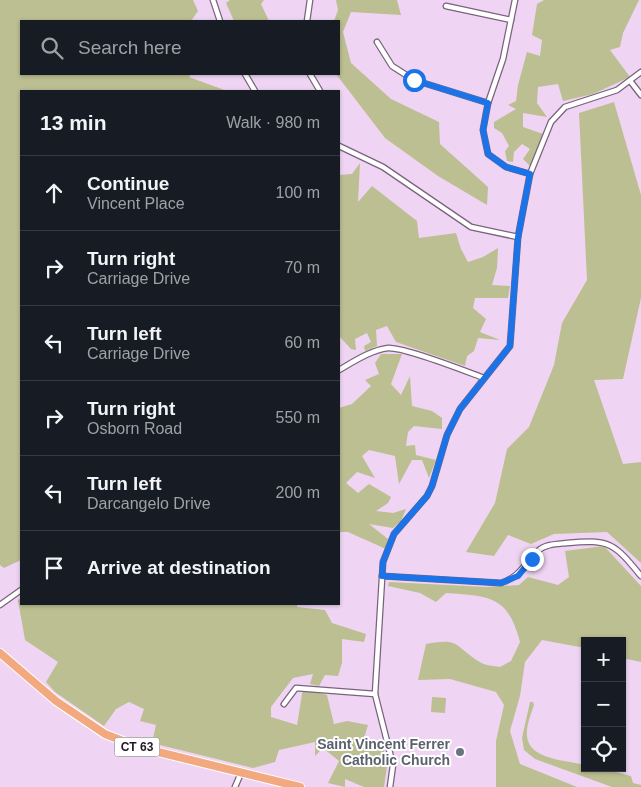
<!DOCTYPE html>
<html lang="en">
<head>
<meta charset="utf-8">
<style>
	body { margin:0; font-family:Arial,sans-serif; background:#242831; color:#f1f3f6 }
	.controls { position:absolute; right:15px; bottom:15px; display:grid; overflow:hidden; border-radius:0px; box-shadow:0 1px 4px #0004 }
	.controls button { width:45px; height:45px; display:grid; place-items:center; padding:0; border:0; border-bottom:1px solid #363941; background:#171b24; color:#f1f3f6; font:25px sans-serif }
	.stop { position:absolute; width:15px; height:15px; margin:-11px; border:4px solid #1a73e8; border-radius:50%; background:#fff }
	.stop.end { background:#1a73e8; border-color:#fff; box-shadow:0 1px 5px #0008 }
	.list { margin:0; padding:0; list-style:none }
	h2 { display:flex; justify-content:space-between; align-items:center; height:65px; margin:0; padding:0 20px; font-size:21px }
	h2 small { font-size:16px; font-weight:400; color:#9ea1a6 }
	.list li { display:grid; grid-template-columns:32px 1fr auto; gap:15px; align-items:center; box-sizing:border-box; height:75px; padding:0 20px; border-top:1px solid #363941 }
	.list b { display:block; font-size:19px; white-space:nowrap }
	.list p { margin:0; font-size:16px; white-space:nowrap; color:#9ea1a6 }
	.list em { font-size:16px; font-style:normal; color:#9ea1a6 }
	.icon { flex:none; width:28px; height:28px; fill:none; stroke:currentColor; stroke-width:2; stroke-linecap:round; stroke-linejoin:round }
	.map { position:relative; flex:none; width:641px; height:787px; overflow:hidden }
	.search { position:absolute; background:#171b24; box-shadow:0 1px 4px #0004; left:20px; top:20px; width:320px; height:55px; display:flex; align-items:center; gap:12px; box-sizing:border-box; padding:0 18px; border-radius:0px; color:#9ea1a6; font-size:19px }
	.panel { position:absolute; background:#171b24; box-shadow:0 1px 4px #0004; left:20px; top:90px; width:320px; height:515px; border-radius:0px }
	.map>svg:first-child { display:block }
</style>
</head>
<body>
<div class="map">
<svg width="641" height="787" viewBox="0 0 641 787">
	<rect width="100%" height="100%" fill="#efd5f3"/>
	<!-- green -->
	<g fill="#bcbf91">
		<polygon points="0,0 193,0 198,11 191,21 21,21 21,74 191,74 189,77 227,91 21,91 21,560 4,568 0,565"/>
		<polygon points="230,0 264,0 261,4 269,21 234,21 226,3"/>
		<polygon points="336,0 397,0 401,15 351,12 343,32 351,63 391,99 439,122 440,144 488,187 487,205 438,176 385,138 336,74 339,74 339,21 334,21 338,10"/>
		<polygon points="544,0 639,0 623,33 620,47 610,50 630,77 593,94 563,101 558,84 538,87 537,103 547,117 523,113 523,127 543,134 530,166 523,159 530,149 522,144 514,152 513,162 507,161 505,151 509,146 502,133 494,128 494,122 516,109 508,105 516,101 518,85 527,52 540,56 542,40 532,35 537,4"/>
		<polygon points="614,102 641,195 641,298 623,379 594,380 623,464 641,462 641,563 607,532 554,534 531,544 508,535 494,556 466,552 495,503 507,449 529,427 554,365 562,323 587,280 579,113"/>
		<polygon points="360,163 358,202 372,186 417,221 419,238 456,233 461,249 468,262 483,257 498,248 497,268 492,285 510,286 508,298 475,298 473,308 486,319 480,332 500,340 478,338 474,351 467,356 465,366 396,342 387,326 376,330 377,346 365,351 364,346 371,342 367,333 355,339 356,350 351,349 340,337 339,338 339,175 352,174"/>
		<polygon points="381,354 402,354 391,384 401,395 410,376 412,406 432,411 442,418 442,429 414,426 408,432 406,446 415,445 416,455 436,460 429,478 422,460 412,460 399,484 395,456 369,450 362,456 375,478 357,472 346,483 358,493 369,484 391,497 388,503 376,511 393,513 406,509 401,521 393,528 369,524 388,539 386,549 348,532 339,532 339,408 352,404 371,386 365,380 379,374 375,363"/>
		<path d="M 604,546 L 641,586 L 641,662 L 622,658 L 622,641 L 585,641 L 585,648 L 542,640 L 525,662 L 520,696 L 510,731 L 520,764 L 577,787 L 496,787 L 496,741 L 504,705 L 496,692 L 450,679 L 418,680 L 426,644 C 460,638 453,645 478,661 C 483,665 493,666 500,667 L 511,661 L 520,642 C 508,596 490,596 446,593 L 436,602 L 420,593 L 388,586 L 389,582 L 486,587 L 519,585 L 528,577 L 558,585 L 569,577 L 565,551 Z"/>
		<polygon points="21,598 21,604 297,604 297,607 325,610 332,623 366,634 364,642 342,639 342,663 338,676 325,675 319,686 310,684 313,674 293,678 271,707 271,717 297,725 303,688 327,695 334,724 347,721 368,725 364,738 382,742 387,766 384,787 364,787 345,779 345,787 328,783 339,761 323,748 315,756 315,742 279,750 275,762 253,768 152,743 156,725 140,721 144,709 129,702 116,709 104,726 55,692 46,682 58,662 25,640 18,600"/>
		<polygon points="432,697 446,698 445,713 431,712"/>
		<path d="M 530,702 L 533,702 L 534,705 C 531,714 526,726 527,736 C 529,760 566,760 585,765 L 585,768 L 600,768 L 631,776 L 633,783 L 641,785 L 641,787 L 612,787 L 535,759 L 524,750 L 522,738 Z"/>
	</g>
	<g fill="none" stroke-linecap="round" stroke-linejoin="round">
		<defs>
			<g id="street">
				<polyline points="213,0 220,21"/>
				<polyline points="515,0 503,59 488,103 483,130 488,154 506,167 530,174"/>
				<polyline points="446,6 511,20"/>
				<polyline points="307,21 310,0"/>
				<polyline points="377,42 392,66 414,80 488,103"/>
				<polyline points="245,74 255,91"/>
				<polyline points="310,74 320,91"/>
				<polyline points="631,82 641,95"/>
				<polyline points="339,146 383,167 471,227 518,237"/>
				<path d="M 339,370 C 353,362 371,350 388,348 C 405,347 465,371 484,378"/>
				<path d="M 382,576 L 501,583 C 520,577 524,564 538,551 C 545,544 557,544 567,543 C 610,539 614,543 641,576"/>
				<polyline points="0,605 21,590"/>
				<polyline points="284,704 296,688 375,694"/>
				<polyline points="235,787 241,773"/>
				<polyline points="390,787 393,765 375,694 383,562 394,534 427,496 432,486 447,435 460,409 510,346 518,237 530,174 551,122 565,107 617,90 641,72"/>
			</g>
			<polyline id="primary" points="0,653 56,701 105,734 138,747 300,787"/>
		</defs>
		<!-- street casing -->
		<use href="#street" stroke="#79627c" stroke-width="7"/>
		<!-- primary casing -->
		<use href="#primary" stroke="#fff" stroke-width="10"/>
		<!-- street -->
		<use href="#street" stroke="#fff" stroke-width="4.5"/>
		<!-- primary -->
		<use href="#primary" stroke="#f2a980" stroke-width="8"/>
	</g>
	<g fill="none" stroke-linecap="round" stroke-linejoin="round">
		<!-- route -->
		<polyline stroke="#1a73e8" stroke-width="6" points="414,80 488,103 483,130 488,154 506,167 530,174 518,237 510,346 460,409 447,435 432,486 427,496 394,534 383,562 382,576 501,583 518,576 532,559"/>
	</g>
	<!-- markers -->
	<circle fill="#6b7280" stroke="#fff" stroke-width="2" cx="460" cy="752" r="5"/>
	<g text-anchor="middle" stroke-width="4" stroke-linejoin="round" paint-order="stroke">
		<!-- shield labels -->
		<rect fill="#fff" stroke="#645d64" stroke-width="1" x="114.5" y="737.5" width="45" height="19" rx="4"/>
		<g font-size="12" font-weight="bold" fill="#211822">
			<text x="137" y="751">CT 63</text>
		</g>
		<!-- worship labels -->
		<g font-size="14" font-weight="bold" fill="#5b616d" stroke="#fff" text-anchor="end">
			<text x="450" y="749">Saint Vincent Ferrer<tspan x="450" dy="16">Catholic Church</tspan></text>
		</g>
	</g>
</svg>
<div class="controls">
<button>+</button>
<button>−</button>
<button><svg class="icon" aria-label="locate" viewBox="0 0 24 24"><circle cx="12" cy="12" r="6"/><path d="M12 2v4M12 18v4M2 12h4M18 12h4"/></svg></button>
</div>
<div class="stop" style="left:414px;top:80px"></div>
<div class="stop end" style="left:532px;top:559px"></div>
<div class="search"><svg class="icon" aria-label="search" viewBox="0 0 24 24"><circle cx="10" cy="10" r="6"/><path d="M15 15l6 6"/></svg>Search here</div>
<section class="panel">
<h2>13 min<small>Walk · 980 m</small></h2>
<ul class="list">
<li><svg class="icon" aria-label="ahead" viewBox="0 0 24 24"><path d="M12 20V5M6 11l6-6 6 6"/></svg><div><b>Continue</b><p>Vincent Place</p></div><em>100 m</em></li>
<li><svg class="icon" aria-label="right" viewBox="0 0 24 24"><path d="M7 20v-9h11M14 6l5 5-5 5"/></svg><div><b>Turn right</b><p>Carriage Drive</p></div><em>70 m</em></li>
<li><svg class="icon" aria-label="left" viewBox="0 0 24 24"><path d="M17 20v-9H6M10 6l-5 5 5 5"/></svg><div><b>Turn left</b><p>Carriage Drive</p></div><em>60 m</em></li>
<li><svg class="icon" aria-label="right" viewBox="0 0 24 24"><path d="M7 20v-9h11M14 6l5 5-5 5"/></svg><div><b>Turn right</b><p>Osborn Road</p></div><em>550 m</em></li>
<li><svg class="icon" aria-label="left" viewBox="0 0 24 24"><path d="M17 20v-9H6M10 6l-5 5 5 5"/></svg><div><b>Turn left</b><p>Darcangelo Drive</p></div><em>200 m</em></li>
<li><svg class="icon" aria-label="arrive" viewBox="0 0 24 24"><path d="M6 21V4h12l-3 4 3 4H6"/></svg><div><b>Arrive at destination</b></div></li>
</ul>
</section>
</div>
</body>
</html>
